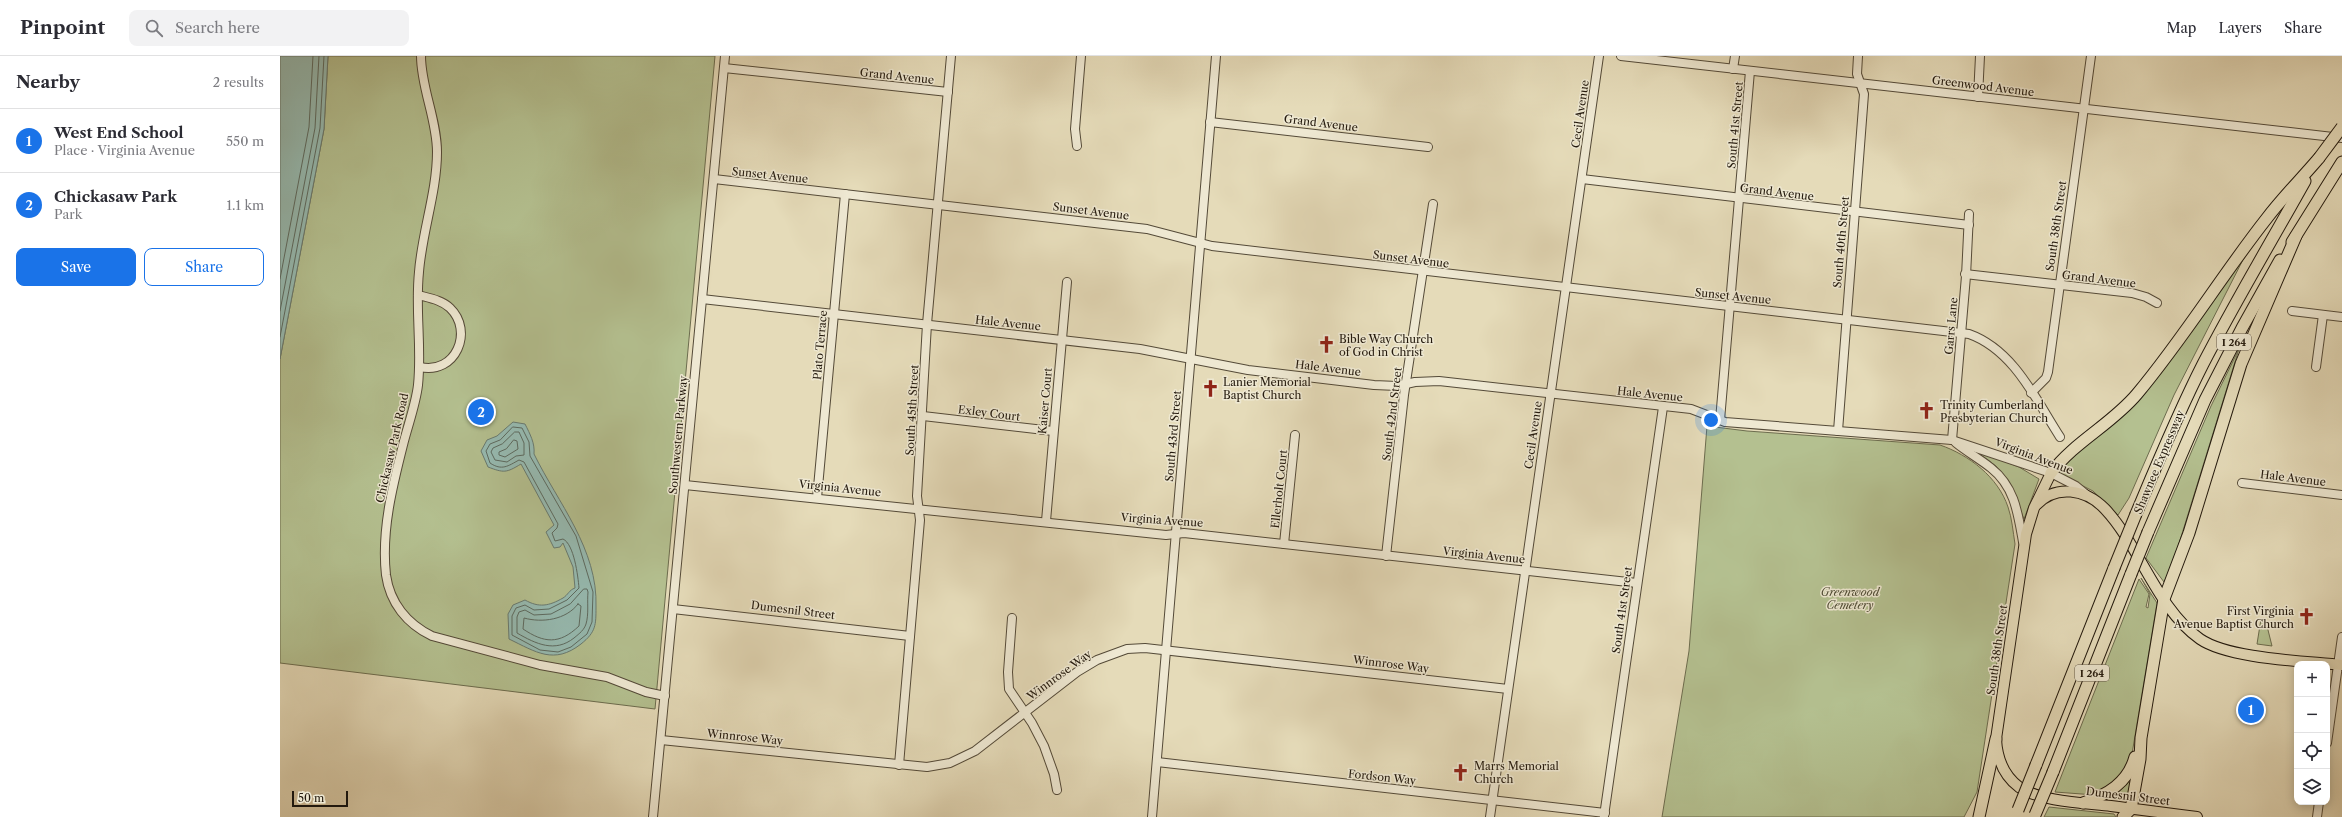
<!DOCTYPE html>
<html lang="en">
<head>
<meta charset="utf-8">
<style>
	body { margin:0; font-family:"Libre Caslon Text",serif; background:#f2f2f3; color:#2b2b33 }
	.controls { position:absolute; right:12px; bottom:12px; display:grid; overflow:hidden; border-radius:8px; box-shadow:0 2px 10px #0003 }
	.controls button { width:36px; height:36px; display:grid; place-items:center; padding:0; border:0; border-bottom:1px solid #e1e1e2; background:#fff; color:#2b2b33; font:20px sans-serif }
	.scale { position:absolute; left:12px; bottom:10px; width:56px; box-sizing:border-box; padding-left:4px; border:2px solid #23190d; border-top:0; font-size:11px; line-height:14px; white-space:nowrap; color:#23190d; -webkit-text-stroke:3px #eee8d2; paint-order:stroke }
	.you { position:absolute; left:1431px; top:364px; width:14px; height:14px; margin:-10px; border:3px solid #fff; border-radius:50%; background:#1a73e8; box-shadow:0 0 0 6px #1a73e833 }
	.badge { display:grid; place-items:center; width:26px; height:26px; border-radius:50%; background:#1a73e8; color:#fff; font-size:13px; font-weight:700 }
	.pin { position:absolute; translate:-50% -50%; border:2px solid #fff; box-shadow:0 1px 4px #0006 }
	.list { margin:0; padding:0; list-style:none }
	h2 { display:flex; justify-content:space-between; align-items:center; height:52px; margin:0; padding:0 16px; font-size:17px }
	h2 small { font-size:13px; font-weight:400; color:#7c7c81 }
	.list li { display:grid; grid-template-columns:26px 1fr auto; gap:12px; align-items:center; box-sizing:border-box; height:64px; padding:0 16px; border-top:1px solid #e1e1e2 }
	.list b { display:block; font-size:15px; white-space:nowrap }
	.list p { margin:0; font-size:13px; white-space:nowrap; color:#7c7c81 }
	.list em { font-size:13px; font-style:normal; color:#7c7c81 }
	.actions { display:flex; gap:8px; padding:12px 16px }
	.actions a { flex:1; padding:9px 0; border:1px solid #1a73e8; border-radius:8px; text-align:center; font-size:14px; color:#1a73e8 }
	.actions .main { background:#1a73e8; color:#fff }
	.icon { flex:none; width:22px; height:22px; fill:none; stroke:currentColor; stroke-width:2; stroke-linecap:round; stroke-linejoin:round }
	.map { position:relative; flex:none; width:2062px; height:761px; overflow:hidden }
	header { display:flex; align-items:center; gap:24px; box-sizing:border-box; height:56px; padding:0 20px; background:#fff; border-bottom:1px solid #e1e1e2 }
	header strong { font-size:19px }
	nav { display:flex; gap:22px; margin-inline-start:auto; font-size:14px }
	.search { width:280px; height:36px; background:#f2f2f3; display:flex; align-items:center; gap:10px; box-sizing:border-box; padding:0 14px; border-radius:8px; color:#7c7c81; font-size:15px }
	main { display:flex }
	aside { flex:1; background:#fff }
	.map>svg:first-child { display:block }
</style>
</head>
<body>
<header>
<strong>Pinpoint</strong>
<div class="search"><svg class="icon" aria-label="search" viewBox="0 0 24 24"><circle cx="10" cy="10" r="6"/><path d="M15 15l6 6"/></svg>Search here</div>
<nav><a>Map</a><a>Layers</a><a>Share</a></nav>
</header>
<main>
<aside>
<h2>Nearby<small>2 results</small></h2>
<ul class="list">
<li><span class="badge">1</span><div><b>West End School</b><p>Place · Virginia Avenue</p></div><em>550 m</em></li>
<li><span class="badge">2</span><div><b>Chickasaw Park</b><p>Park</p></div><em>1.1 km</em></li>
</ul>
<div class="actions"><a class="main">Save</a><a>Share</a></div>
</aside>
<div class="map">
<svg width="2062" height="761" viewBox="0 0 2062 761">
	<rect width="100%" height="100%" fill="#e5dbb9"/>
	<filter id="stains"><feTurbulence type="fractalNoise" baseFrequency=".005" numOctaves="4"/><feColorMatrix values="0 0 0 0 .2 0 0 0 0 .09 0 0 0 0 .02 0 0 0 .5 -.17"/></filter>
	<radialGradient id="worn" r=".72"><stop offset=".6" stop-color="#630" stop-opacity="0"/><stop offset="1" stop-color="#630" stop-opacity=".3"/></radialGradient>
	<!-- green -->
	<g fill="#b4c090" stroke="#6c6c4e">
		<polygon points="48,0 435,0 375,653 0,607 0,303 44,73"/>
		<polygon points="1970,190 1894,339 1849,442 1838,459 1813,435 1779,418 1778,414 1837,362"/>
		<polygon points="1959,293 1893,507 1884,526 1866,502 1931,350"/>
		<path d="M 1427,370 L 1467,375 L 1660,389 C 1689,399 1718,421 1728,451 C 1732,462 1733,476 1735,488 L 1697,736 L 1684,761 L 1382,761 L 1409,595 Z"/>
		<polygon points="1692,393 1739,411 1759,423 1744,463 1729,426 1716,410"/>
		<polygon points="1861,522 1877,547 1851,704 1844,719 1815,739 1775,736 1859,523 1869,538 1866,551 1868,552 1870,538"/>
		<polygon points="1981,563 1986,566 1992,590 1977,588"/>
		<polygon points="1853,716 1849,743 1828,741"/>
		<polygon points="1769,751 1834,758 1836,761 1764,761"/>
	</g>
	<!-- water -->
	<g fill="#96bbb2" stroke="#687a70">
		<polygon points="0,0 48,0 44,73 0,303"/>
		<path d="M 233,366 L 245,368 C 250,378 255,387 254,398 C 278,447 318,493 316,551 C 316,569 316,576 301,588 C 274,609 256,596 229,583 L 228,558 L 233,549 L 245,544 C 259,552 269,550 283,542 C 288,539 289,534 295,532 L 293,511 L 283,487 L 280,491 L 274,492 L 266,476 L 274,469 L 241,408 C 226,417 224,417 208,411 L 201,395 L 207,384 L 217,380 Z"/>
	</g>
	<g fill="none" stroke-linecap="round" stroke-linejoin="round">
		<!-- shore -->
		<g stroke="#5c6a60" stroke-width="1">
			<polyline points="0,223 29,71 33,0"/>
			<polyline points="0,255 35,72 39,0"/>
			<polyline points="0,281 40,72 44,0"/>
			<path d="M 233,371 L 242,372 L 249,386 L 250,400 L 296,480 L 313,536 L 312,566 L 307,578 L 291,591 L 278,596 L 260,594 L 232,579 L 232,560 L 236,552 L 245,549 L 254,554 L 269,553 L 287,544 L 299,532 C 298,520 294,488 283,483 L 275,485 L 272,477 L 277,472 L 278,468 L 244,406 L 239,404 C 228,410 222,415 210,407 L 206,395 L 210,388 L 220,384 Z"/>
			<polygon points="235,376 239,376 244,387 244,399 236,400 227,406 215,404 211,396 213,392 222,388"/>
			<polygon points="234,384 237,385 238,393 225,401 219,399 219,396 226,393"/>
			<path d="M 304,533 L 307,533 L 308,536 C 307,546 309,558 306,568 C 304,574 300,577 294,582 C 275,597 256,588 237,577 L 237,561 L 239,556 L 245,554 L 254,559 L 271,558 L 290,548 Z"/>
			<path d="M 298,548 L 301,550 L 299,570 C 279,589 264,587 243,573 L 244,562 C 262,567 286,564 298,548 Z"/>
		</g>
		<defs>
			<g id="minor">
				<path d="M 141,0 C 141,32 157,63 157,96 C 157,136 142,176 139,216 C 135,254 142,291 138,329 C 136,347 129,366 124,385 C 113,428 101,474 106,519 C 110,547 127,568 152,580 L 260,609 L 327,621 L 366,636 L 385,640"/>
				<polyline points="1341,0 2062,82"/>
				<polyline points="444,12 668,36"/>
				<polyline points="1453,13 1455,0"/>
				<polyline points="1698,41 1700,0"/>
				<polyline points="930,66 1148,91"/>
				<polyline points="797,90 795,73 801,0"/>
				<path d="M 434,123 L 867,173 L 932,190 L 1689,278 C 1734,294 1756,344 1780,381"/>
				<polyline points="1302,123 1689,169"/>
				<polyline points="1685,218 1852,237 1866,241 1877,247"/>
				<path d="M 138,239 C 149,242 162,244 170,252 C 194,275 176,319 140,311"/>
				<polyline points="422,243 860,293 968,314 1094,329 1117,330 1135,326 1159,325 1411,353 1445,366 1672,384 1771,417 1796,430 1807,439"/>
				<polyline points="2012,255 2062,261"/>
				<polyline points="2036,311 2043,259"/>
				<polyline points="1751,337 1766,322 1768,316 1811,0"/>
				<polyline points="643,360 773,375"/>
				<polyline points="1440,364 1470,15"/>
				<polyline points="1558,375 1584,38 1577,18 1578,0"/>
				<polyline points="1672,384 1686,220 1689,158"/>
				<path d="M 1676,387 C 1687,396 1700,403 1711,412 C 1735,431 1738,458 1743,486"/>
				<polyline points="1962,427 2062,439"/>
				<polyline points="405,429 886,479 904,477 1357,527"/>
				<polyline points="537,442 565,138"/>
				<polyline points="766,465 787,226"/>
				<polyline points="1004,488 1015,379"/>
				<polyline points="1106,500 1124,339 1153,148"/>
				<polyline points="393,553 630,580"/>
				<polyline points="732,562 728,616 729,633 752,667 764,690 774,718 777,734"/>
				<polyline points="381,684 647,711 670,707 695,695 797,616 817,604 847,593 865,592 1228,633"/>
				<polyline points="2047,687 2062,581"/>
				<polyline points="877,706 1325,757"/>
				<polyline points="619,709 640,464 637,440 647,268 671,0"/>
				<polyline points="1324,760 1383,351"/>
				<polyline points="373,761 445,0"/>
				<polyline points="872,761 936,0"/>
				<polyline points="1210,761 1319,0"/>
				<polyline points="2037,761 2039,746"/>
			</g>
			<g id="major">
				<path d="M 1771,417 L 1754,452 L 1746,478 L 1716,683 C 1717,702 1723,719 1739,731 C 1761,746 1806,747 1831,750 C 1860,754 1888,757 1917,761"/>
				<path d="M 1756,449 C 1776,428 1806,433 1825,453 C 1860,490 1877,553 1920,583 C 1949,603 2025,605 2062,609"/>
			</g>
			<g id="highway">
				<polyline points="2012,186 2062,106"/>
				<path d="M 1771,417 C 1794,386 1832,368 1857,338 C 1904,282 1942,219 1987,162 C 2003,141 2022,122 2039,102"/>
				<path d="M 1856,458 C 1877,408 1898,357 1923,308 C 1955,246 1991,186 2025,125"/>
				<polyline points="1868,476 1925,344 1962,272 2000,204"/>
				<polyline points="1756,709 1834,512"/>
				<polyline points="1773,716 1851,518"/>
				<path d="M 1803,747 C 1827,739 1848,727 1855,701"/>
				<polyline points="1699,761 1716,683"/>
				<polyline points="1843,761 1851,753 1860,703 1861,682 1884,543 1909,477 1961,308 2016,180"/>
			</g>
		</defs>
		<!-- minor casing -->
		<use href="#minor" stroke="#544a38" stroke-width="10"/>
		<!-- major casing -->
		<use href="#major" stroke="#23190d" stroke-width="12"/>
		<!-- highway casing -->
		<use href="#highway" stroke="#23190d" stroke-width="13"/>
		<!-- minor -->
		<use href="#minor" stroke="#eee8d2" stroke-width="8"/>
		<!-- major -->
		<use href="#major" stroke="#e5dbb9" stroke-width="10"/>
		<!-- highway -->
		<use href="#highway" stroke="#e5dbb9" stroke-width="11"/>
		<defs>
			<g id="highway-bridge">
				<polyline points="2039,102 2062,71"/>
				<polyline points="1834,512 1856,458"/>
				<polyline points="1851,518 1868,476"/>
				<polyline points="1738,754 1756,709"/>
				<polyline points="1755,759 1773,716"/>
			</g>
		</defs>
		<!-- highway-bridge casing -->
		<use href="#highway-bridge" stroke="#23190d" stroke-width="13" stroke-linecap="butt"/>
		<!-- highway-bridge -->
		<use href="#highway-bridge" stroke="#e5dbb9" stroke-width="11"/>
	</g>
	<!-- icons -->
	<defs>
		<symbol id="church-bare" viewBox="-9 -9 18 18"><path d="M-1.2-6h2.4v3.5h3.3v2.4h-3.3V6h-2.4V-.1h-3.3v-2.4h3.3Z" fill="#8f2418" stroke="#eee8d2" stroke-width="2.5" paint-order="stroke"/></symbol>
	</defs>
	<g fill-rule="evenodd">
		<use href="#church-bare" x="1034" y="276" width="25" height="25"/>
		<use href="#church-bare" x="918" y="320" width="25" height="25"/>
		<use href="#church-bare" x="1634" y="342" width="25" height="25"/>
		<use href="#church-bare" x="2014" y="548" width="25" height="25"/>
		<use href="#church-bare" x="1168" y="704" width="25" height="25"/>
	</g>
	<g text-anchor="middle" stroke-width="3" stroke-linejoin="round" paint-order="stroke">
		<!-- shield labels -->
		<g fill="#eee8d2" stroke="#605748" stroke-width="1">
			<rect x="1937" y="278" width="34" height="16" rx="3"/>
			<rect x="1795" y="609" width="34" height="16" rx="3"/>
		</g>
		<g font-size="10" font-weight="bold" fill="#23190d">
			<text x="1954" y="290">I 264</text>
			<text x="1812" y="621">I 264</text>
		</g>
		<!-- street labels -->
		<g font-size="11" fill="#23190d" stroke="#eee8d2">
			<text transform="translate(617 20) rotate(6)" y="4">Grand Avenue</text>
			<text transform="translate(1703 30) rotate(7)" y="4">Greenwood Avenue</text>
			<text transform="translate(1300 58) rotate(-82)" y="4">Cecil Avenue</text>
			<text transform="translate(1041 67) rotate(7)" y="4">Grand Avenue</text>
			<text transform="translate(1455 69) rotate(-85)" y="4">South 41st Street</text>
			<text transform="translate(490 119) rotate(6)" y="4">Sunset Avenue</text>
			<text transform="translate(1497 136) rotate(7)" y="4">Grand Avenue</text>
			<text transform="translate(811 155) rotate(7)" y="4">Sunset Avenue</text>
			<text transform="translate(1776 170) rotate(-82)" y="4">South 38th Street</text>
			<text transform="translate(1561 186) rotate(-85)" y="4">South 40th Street</text>
			<text transform="translate(1131 203) rotate(7)" y="4">Sunset Avenue</text>
			<text transform="translate(1819 223) rotate(7)" y="4">Grand Avenue</text>
			<text transform="translate(1453 240) rotate(6)" y="4">Sunset Avenue</text>
			<text transform="translate(728 267) rotate(6)" y="4">Hale Avenue</text>
			<text transform="translate(1671 270) rotate(-85)" y="4">Garrs Lane</text>
			<text transform="translate(540 289) rotate(-85)" y="4">Plato Terrace</text>
			<text transform="translate(1048 312) rotate(7)" y="4">Hale Avenue</text>
			<text transform="translate(1370 338) rotate(6)" y="4">Hale Avenue</text>
			<text transform="translate(765 345) rotate(-85)" y="4">Kaiser Court</text>
			<text transform="translate(632 354) rotate(-87)" y="4">South 45th Street</text>
			<text transform="translate(709 357) rotate(7)" y="4">Exley Court</text>
			<text transform="translate(1112 358) rotate(-83)" y="4">South 42nd Street</text>
			<text transform="translate(398 379) rotate(-85)" y="4">Southwestern Parkway</text>
			<text transform="translate(1253 379) rotate(-82)" y="4">Cecil Avenue</text>
			<text transform="translate(893 380) rotate(-85)" y="4">South 43rd Street</text>
			<text transform="translate(112 392) rotate(-77)" y="4">Chickasaw Park Road</text>
			<text transform="translate(1754 400) rotate(21)" y="4">Virginia Avenue</text>
			<text transform="translate(1879 406) rotate(-67)" y="4">Shawnee Expressway</text>
			<text transform="translate(2013 422) rotate(7)" y="4">Hale Avenue</text>
			<text transform="translate(560 432) rotate(6)" y="4">Virginia Avenue</text>
			<text transform="translate(999 433) rotate(-84)" y="4">Ellerholt Court</text>
			<text transform="translate(882 464) rotate(4)" y="4">Virginia Avenue</text>
			<text transform="translate(1204 499) rotate(6)" y="4">Virginia Avenue</text>
			<text transform="translate(513 554) rotate(7)" y="4">Dumesnil Street</text>
			<text transform="translate(1342 554) rotate(-82)" y="4">South 41st Street</text>
			<text transform="translate(1717 594) rotate(-82)" y="4">South 38th Street</text>
			<text transform="translate(1111 608) rotate(7)" y="4">Winnrose Way</text>
			<text transform="translate(779 619) rotate(-36)" y="4">Winnrose Way</text>
			<text transform="translate(465 681) rotate(6)" y="4">Winnrose Way</text>
			<text transform="translate(1102 721) rotate(6)" y="4">Fordson Way</text>
			<text transform="translate(1848 740) rotate(7)" y="4">Dumesnil Street</text>
		</g>
		<!-- poi labels -->
		<g font-size="11" fill="#23190d" stroke="#eee8d2" text-anchor="start">
			<text x="1059" y="287">Bible Way Church<tspan x="1059" dy="13">of God in Christ</tspan></text>
			<text x="943" y="330">Lanier Memorial<tspan x="943" dy="13">Baptist Church</tspan></text>
			<text x="1660" y="353">Trinity Cumberland<tspan x="1660" dy="13">Presbyterian Church</tspan></text>
			<text x="2014" y="559" text-anchor="end">First Virginia<tspan x="2014" dy="13">Avenue Baptist Church</tspan></text>
			<text x="1194" y="714">Marrs Memorial<tspan x="1194" dy="13">Church</tspan></text>
		</g>
		<!-- park labels -->
		<g font-size="11" font-style="italic" fill="#4e4b34" stroke="#eee8d2">
			<text x="1570" y="540">Greenwood<tspan x="1570" dy="13">Cemetery</tspan></text>
		</g>
	</g>
	<rect width="100%" height="100%" filter="url(#stains)"/>
	<rect width="100%" height="100%" fill="url(#worn)"/>
</svg>
<div class="controls">
<button>+</button>
<button>−</button>
<button><svg class="icon" aria-label="locate" viewBox="0 0 24 24"><circle cx="12" cy="12" r="6"/><path d="M12 2v4M12 18v4M2 12h4M18 12h4"/></svg></button>
<button><svg class="icon" aria-label="layers" viewBox="0 0 24 24"><path d="M12 4l9 5-9 5-9-5zM3 14l9 5 9-5"/></svg></button>
</div>
<div class="scale">50 m</div>
<div class="you"></div>
<div class="pin badge" style="left:1971px;top:654px">1</div>
<div class="pin badge" style="left:201px;top:356px">2</div>
</div>
</main>
</body>
</html>
